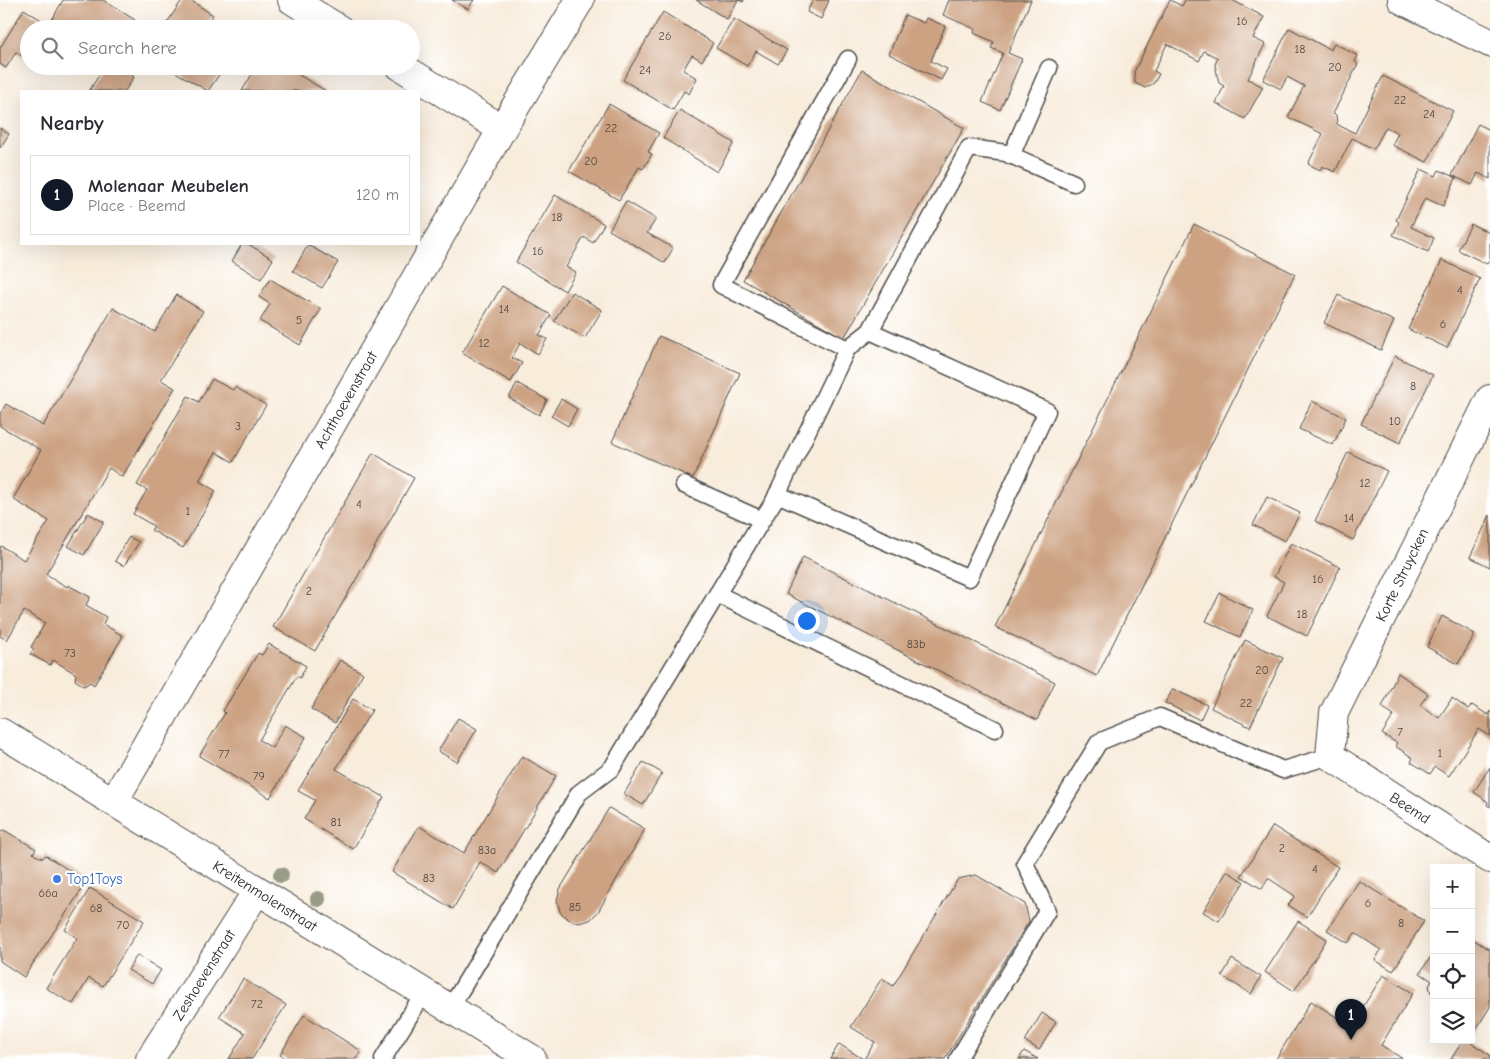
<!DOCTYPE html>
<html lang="en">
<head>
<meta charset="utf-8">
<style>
	body { margin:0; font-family:"Comic Neue",sans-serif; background:#f7f7f7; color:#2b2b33 }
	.controls { position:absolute; right:15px; bottom:15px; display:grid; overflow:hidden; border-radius:0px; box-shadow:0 5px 20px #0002 }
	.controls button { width:45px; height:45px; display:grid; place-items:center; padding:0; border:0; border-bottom:1px solid #e1e1e2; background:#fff; color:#2b2b33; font:25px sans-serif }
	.you { position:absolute; left:806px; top:620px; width:18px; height:18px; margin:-12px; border:4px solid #fff; border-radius:50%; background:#1a73e8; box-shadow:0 0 0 8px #1a73e833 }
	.badge { display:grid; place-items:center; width:32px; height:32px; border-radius:50%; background:#111827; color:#fff; font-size:16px; font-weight:700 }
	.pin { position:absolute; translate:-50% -41px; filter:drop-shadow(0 1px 2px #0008) }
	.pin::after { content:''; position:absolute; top:26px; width:18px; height:15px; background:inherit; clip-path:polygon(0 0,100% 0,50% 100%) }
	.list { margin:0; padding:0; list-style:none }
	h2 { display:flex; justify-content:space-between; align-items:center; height:65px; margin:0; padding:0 20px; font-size:21px }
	h2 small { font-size:16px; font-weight:400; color:#7c7c81 }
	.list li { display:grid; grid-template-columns:32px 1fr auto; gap:15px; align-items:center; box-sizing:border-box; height:80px; margin:0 10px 10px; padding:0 10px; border:1px solid #e1e1e2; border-radius:0px }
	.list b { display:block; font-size:19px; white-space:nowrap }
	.list p { margin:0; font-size:16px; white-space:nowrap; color:#7c7c81 }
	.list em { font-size:16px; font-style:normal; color:#7c7c81 }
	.icon { flex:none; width:28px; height:28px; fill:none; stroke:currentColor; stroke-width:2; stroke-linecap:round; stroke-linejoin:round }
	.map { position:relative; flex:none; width:1490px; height:1059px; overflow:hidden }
	.search { position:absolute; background:#fff; box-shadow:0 5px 20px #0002; left:20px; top:20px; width:400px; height:55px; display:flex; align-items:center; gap:12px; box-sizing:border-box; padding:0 18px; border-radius:28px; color:#7c7c81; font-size:19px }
	.panel { position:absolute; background:#fff; box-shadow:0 5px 20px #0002; left:20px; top:90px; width:400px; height:155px; border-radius:0px }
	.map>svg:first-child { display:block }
</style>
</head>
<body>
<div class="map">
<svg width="1490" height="1059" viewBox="0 0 1490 1059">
	<rect width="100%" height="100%" fill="#fff"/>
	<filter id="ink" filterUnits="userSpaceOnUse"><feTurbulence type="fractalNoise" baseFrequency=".02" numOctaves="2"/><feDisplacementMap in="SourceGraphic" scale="10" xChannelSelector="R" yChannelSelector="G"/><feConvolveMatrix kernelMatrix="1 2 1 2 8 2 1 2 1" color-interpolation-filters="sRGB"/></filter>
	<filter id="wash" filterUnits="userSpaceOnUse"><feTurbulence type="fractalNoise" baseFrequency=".0096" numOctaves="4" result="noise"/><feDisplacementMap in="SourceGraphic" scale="20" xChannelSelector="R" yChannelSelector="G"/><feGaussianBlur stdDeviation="1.12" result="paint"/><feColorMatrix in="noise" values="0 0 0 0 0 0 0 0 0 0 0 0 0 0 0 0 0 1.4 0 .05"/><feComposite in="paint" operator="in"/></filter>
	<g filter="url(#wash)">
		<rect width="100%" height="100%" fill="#f8ecdb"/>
		<g id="blocks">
			<!-- building -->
			<g fill="#cca282">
				<polygon points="63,0 103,0 135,20 130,29 29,29 29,60 16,52 6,68 0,64 0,48 24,9 49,25"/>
				<polygon points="182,0 190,0 213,15 209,22 220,29 163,29"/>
				<polygon points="452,0 474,0 468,9"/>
				<polygon points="696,0 744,0 743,2 738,0 727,19"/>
				<polygon points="813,0 829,0 821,19 807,12"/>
				<polygon points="949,0 1031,0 1008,53 1022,59 1000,110 982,102 1003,53 991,48 994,42 974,33 975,29 943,15"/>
				<polygon points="1170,0 1182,6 1185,0 1232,0 1264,17 1253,38 1265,44 1248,79 1263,87 1245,119 1216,103 1224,86 1219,83 1215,64 1218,58 1204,51 1199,61 1167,44 1154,71 1159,74 1154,83 1145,88 1135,83 1134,72"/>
				<polygon points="663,12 713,43 702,61 692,55 683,70 697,78 689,94 684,91 673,110 623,80"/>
				<polygon points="905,15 924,23 926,18 945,26 931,61 947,69 941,80 889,54"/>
				<polygon points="734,19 787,50 778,64 756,51 747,66 716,48"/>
				<polygon points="1289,28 1331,50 1334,43 1358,56 1355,62 1358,64 1333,114 1336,115 1337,124 1342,127 1355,133 1383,76 1453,111 1427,162 1392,145 1398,133 1386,127 1374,149 1352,138 1335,172 1322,166 1320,170 1308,164 1323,134 1288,117 1304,86 1287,77 1281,89 1263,80"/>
				<polygon points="105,66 116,66 134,77 125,91 89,91"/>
				<polygon points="165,66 225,66 208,91"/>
				<polygon points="257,66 284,66 326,91 242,91"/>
				<polygon points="862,70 964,128 844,338 743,280"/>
				<polygon points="609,104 659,133 648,152 652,154 643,169 639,167 619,200 569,171"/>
				<polygon points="680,110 734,143 717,172 663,138"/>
				<polygon points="1478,124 1490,130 1490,179 1478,173 1472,185 1452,175"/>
				<polygon points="0,128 9,134 0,148"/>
				<polygon points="1421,169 1436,176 1439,170 1456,178 1443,206 1425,198 1411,227 1434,238 1428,252 1393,235 1399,222 1396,220"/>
				<polygon points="555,195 604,224 593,243 584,237 566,267 576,272 565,291 516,262"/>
				<polygon points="626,201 656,219 647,233 673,248 665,263 609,230"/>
				<polygon points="1194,224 1295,274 1097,676 995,627"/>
				<polygon points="1471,224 1490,233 1490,259 1487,264 1458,250"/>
				<polygon points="242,244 248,244 273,259 261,279 232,261"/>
				<polygon points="308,245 338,262 322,288 293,271"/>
				<polygon points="1442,260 1480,279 1447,348 1408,329"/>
				<polygon points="270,279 321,309 300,345 260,321 270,304 259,297"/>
				<polygon points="502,286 551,315 539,335 547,339 538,354 520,343 512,358 522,363 511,382 462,353"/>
				<polygon points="572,292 602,310 585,338 554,321"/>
				<polygon points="176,295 203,311 161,380 175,388 122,477 109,468 46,574 67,587 68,585 90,597 86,605 106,617 103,624 123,636 94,685 90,682 84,686 75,680 76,674 53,660 50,665 30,654 34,649 31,647 45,623 24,611 7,640 0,636 0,548 1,546 24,560 49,521 13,499 41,450 0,426 0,414 6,404 43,426 113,308 155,332"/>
				<polygon points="1338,295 1394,321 1381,350 1324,323"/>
				<polygon points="659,336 740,373 693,478 612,442"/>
				<polygon points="1395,356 1433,375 1400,443 1361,424"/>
				<polygon points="212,379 233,390 235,387 266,405 233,462 216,452 199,481 216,491 183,548 151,530 154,526 133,514 147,490 137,485 188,396 199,402"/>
				<polygon points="517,383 547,400 539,415 509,398"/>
				<polygon points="561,399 577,409 568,426 551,416"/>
				<polygon points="1312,401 1346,418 1333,445 1299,429"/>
				<polygon points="1348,452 1387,471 1353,540 1315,521"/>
				<polygon points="373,453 414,478 315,651 273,627"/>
				<polygon points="1267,497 1300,513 1285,541 1253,525"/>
				<polygon points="88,513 104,522 84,555 68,546"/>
				<polygon points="1490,515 1490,567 1470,557"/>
				<polygon points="129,537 139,542 124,566 115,561"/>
				<polygon points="1291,543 1340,567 1307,636 1267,616 1284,582 1274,577"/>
				<polygon points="803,557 1055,682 1037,720 786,594"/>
				<polygon points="1220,593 1253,610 1240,637 1206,621"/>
				<polygon points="1442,616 1475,634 1458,664 1427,647"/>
				<polygon points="1245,640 1283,658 1250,727 1211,708"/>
				<polygon points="269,644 306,666 300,678 297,676 259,740 272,748 285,725 306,737 270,798 199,756 225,713 223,711 258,653 262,655"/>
				<polygon points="340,660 363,673 335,723 311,709"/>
				<polygon points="1398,673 1428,694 1420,705 1439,718 1452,698 1468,709 1472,705 1488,715 1490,711 1490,736 1479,729 1449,776 1435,767 1430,774 1411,762 1413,758 1395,746 1397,743 1382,734 1394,715 1382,707"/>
				<polygon points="1173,689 1207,705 1200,720 1165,703"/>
				<polygon points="353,699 372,710 336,769 384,797 353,849 304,819 315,800 298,791"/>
				<polygon points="458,718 477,729 457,762 438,751"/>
				<polygon points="522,756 556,776 498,873 480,862 453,909 392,872 419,826 464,853"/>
				<polygon points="643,762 662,773 643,805 624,794"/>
				<polygon points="1490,767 1490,807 1487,805 1488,802 1474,792"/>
				<polygon points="609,808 645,829 598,912 590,920 579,923 568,919 560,912 557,900 560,889"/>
				<polygon points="1273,826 1338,867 1307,917 1288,905 1295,896 1268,878 1262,889 1241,876"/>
				<polygon points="4,830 36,849 33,853 35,855 43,858 45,855 83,879 84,886 24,977 0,961 0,832"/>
				<polygon points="1227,871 1244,882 1219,921 1203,912"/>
				<polygon points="976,875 1025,904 1029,921 945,1059 864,1059 875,1042 851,1027 882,978 893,986 958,879"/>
				<polygon points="1359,881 1424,921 1393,971 1375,960 1381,950 1355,933 1348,943 1327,930"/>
				<polygon points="90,888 144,921 103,986 89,978 73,1004 46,988 77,938 65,930"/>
				<polygon points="1298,921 1327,939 1294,991 1265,972"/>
				<polygon points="1471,938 1490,950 1490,1007 1473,1034 1471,1033"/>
				<polygon points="1434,952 1434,995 1431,993 1429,986 1432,981 1420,973"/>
				<polygon points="137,955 161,970 152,984 128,970"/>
				<polygon points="1232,959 1261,977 1251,994 1222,976"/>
				<polygon points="1383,975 1413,993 1381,1045 1403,1059 1276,1059 1311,1001 1351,1026"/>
				<polygon points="243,979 286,1005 252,1059 229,1059 245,1033 219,1017"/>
				<polygon points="1042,1013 1056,1022 1039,1050 1025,1041"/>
				<polygon points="304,1015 361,1051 356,1059 287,1059 280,1055"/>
				<polygon points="1463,1040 1467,1040 1490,1055 1490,1059 1451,1059"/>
				<polygon points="839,1044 863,1059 830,1059"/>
				<polygon points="1024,1051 1038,1059 1019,1059"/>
			</g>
		</g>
	</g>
	<g filter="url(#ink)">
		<use href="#blocks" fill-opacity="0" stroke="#4a4845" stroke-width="1"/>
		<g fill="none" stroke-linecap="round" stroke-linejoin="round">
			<defs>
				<g id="service">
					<polyline points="1011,156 1049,68"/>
					<polyline points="847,349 721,285 848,59"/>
					<polyline points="684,485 762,520"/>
					<polyline points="777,494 969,578 1047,411 870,331"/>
					<polyline points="717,594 995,729"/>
					<polyline points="449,1010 579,793 612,768 762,520 774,501 847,349 870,331 969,148 1006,153 1074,183"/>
					<polyline points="383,1059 423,994"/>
					<polyline points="958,1059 1047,911 1025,863 1099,742 1160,717 1283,770 1330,756"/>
				</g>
				<g id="minor">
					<polyline points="292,0 339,29"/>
					<polyline points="1402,0 1490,43"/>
					<polyline points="400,66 502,129"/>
					<polyline points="1490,399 1334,713 1330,756 1490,859"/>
					<polyline points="114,801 502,129 580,0"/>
				</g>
				<g id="tertiary">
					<polyline points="0,732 532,1059"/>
					<polyline points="150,1059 257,891"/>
				</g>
			</defs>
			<!-- service casing -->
			<use href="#service" stroke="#4a4845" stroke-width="19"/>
			<!-- minor casing -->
			<use href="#minor" stroke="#4a4845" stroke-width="30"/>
			<!-- tertiary casing -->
			<use href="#tertiary" stroke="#4a4845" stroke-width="30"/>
			<!-- service -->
			<use href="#service" stroke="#fff" stroke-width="16"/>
			<!-- minor -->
			<use href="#minor" stroke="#fff" stroke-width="28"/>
			<!-- tertiary -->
			<use href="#tertiary" stroke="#fff" stroke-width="28"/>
		</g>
		<!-- trees -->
		<g fill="#999d88">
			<circle cx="281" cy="875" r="8"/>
			<circle cx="318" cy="899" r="8"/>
		</g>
	</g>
	<!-- markers -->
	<circle fill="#3f7fe0" stroke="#fff" stroke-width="2" cx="57" cy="879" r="5"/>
	<g text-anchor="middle" stroke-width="4.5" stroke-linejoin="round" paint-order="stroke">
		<!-- number labels -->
		<g font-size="12" fill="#534941">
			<text x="1242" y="25">16</text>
			<text x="665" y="40">26</text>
			<text x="1300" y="53">18</text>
			<text x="1335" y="71">20</text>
			<text x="645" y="74">24</text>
			<text x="1400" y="104">22</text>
			<text x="1429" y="118">24</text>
			<text x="611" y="132">22</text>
			<text x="591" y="165">20</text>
			<text x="557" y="221">18</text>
			<text x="538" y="255">16</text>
			<text x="1460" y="294">4</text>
			<text x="504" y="313">14</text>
			<text x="299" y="324">5</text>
			<text x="1443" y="328">6</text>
			<text x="484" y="347">12</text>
			<text x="1413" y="390">8</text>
			<text x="1395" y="425">10</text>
			<text x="238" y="430">3</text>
			<text x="1365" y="487">12</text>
			<text x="359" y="508">4</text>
			<text x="188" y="515">1</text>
			<text x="1349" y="522">14</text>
			<text x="1318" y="583">16</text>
			<text x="309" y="595">2</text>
			<text x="1302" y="618">18</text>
			<text x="916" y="648">83b</text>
			<text x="70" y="657">73</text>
			<text x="1262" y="674">20</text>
			<text x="1246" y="707">22</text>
			<text x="1400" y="736">7</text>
			<text x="1440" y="757">1</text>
			<text x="224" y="758">77</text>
			<text x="259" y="780">79</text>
			<text x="336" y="826">81</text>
			<text x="1282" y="852">2</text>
			<text x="487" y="854">83a</text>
			<text x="1315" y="873">4</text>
			<text x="429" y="882">83</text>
			<text x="48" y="897">66a</text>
			<text x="1368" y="907">6</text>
			<text x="575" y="911">85</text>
			<text x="96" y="912">68</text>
			<text x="1401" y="927">8</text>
			<text x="123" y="929">70</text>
			<text x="257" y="1008">72</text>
		</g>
		<!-- street labels -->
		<g font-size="15" fill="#2b2b2b" stroke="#fff">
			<text transform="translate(346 400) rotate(-60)" y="5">Achthoevenstraat</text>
			<text transform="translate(1402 575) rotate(-64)" y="5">Korte Struycken</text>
			<text transform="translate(1410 808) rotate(33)" y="5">Beemd</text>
			<text transform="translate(265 896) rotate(32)" y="5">Kreitenmolenstraat</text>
			<text transform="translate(204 975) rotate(-58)" y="5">Zeshoevenstraat</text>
		</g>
		<!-- shop labels -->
		<g font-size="15" fill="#366cbe" stroke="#fff" text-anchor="start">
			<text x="67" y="884">Top1Toys</text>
		</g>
	</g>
</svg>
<div class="controls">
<button>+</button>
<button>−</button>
<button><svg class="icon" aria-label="locate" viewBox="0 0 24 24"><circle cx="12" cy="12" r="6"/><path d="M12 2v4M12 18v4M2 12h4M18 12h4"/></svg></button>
<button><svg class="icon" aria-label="layers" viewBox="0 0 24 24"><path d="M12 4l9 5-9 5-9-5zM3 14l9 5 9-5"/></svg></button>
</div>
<div class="you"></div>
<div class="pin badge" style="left:1351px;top:1040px">1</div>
<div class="search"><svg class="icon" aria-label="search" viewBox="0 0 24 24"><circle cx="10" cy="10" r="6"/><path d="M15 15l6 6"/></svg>Search here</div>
<section class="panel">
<h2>Nearby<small></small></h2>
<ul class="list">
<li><span class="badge">1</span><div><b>Molenaar Meubelen</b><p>Place · Beemd</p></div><em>120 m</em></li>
</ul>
</section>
</div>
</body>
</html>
